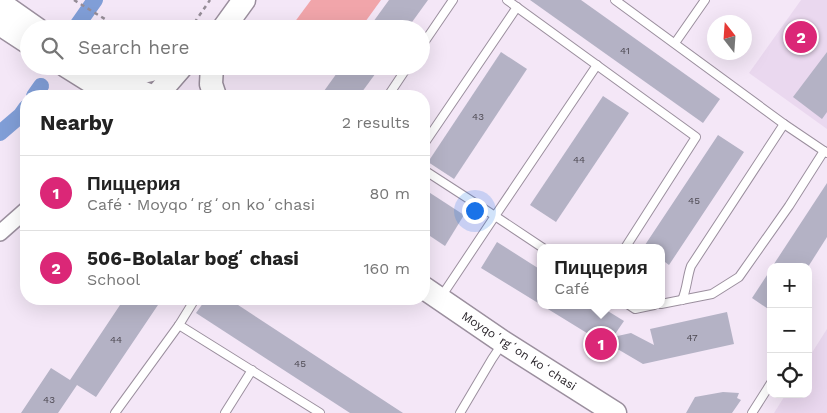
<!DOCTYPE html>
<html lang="en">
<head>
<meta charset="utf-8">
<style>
	body { margin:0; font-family:"Work Sans",sans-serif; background:#f6f6f6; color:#222 }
	.controls { position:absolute; right:15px; bottom:15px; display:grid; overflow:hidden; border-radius:10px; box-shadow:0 5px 20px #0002 }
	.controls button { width:45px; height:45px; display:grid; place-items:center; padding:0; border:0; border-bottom:1px solid #e0e0e0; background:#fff; color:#222; font:25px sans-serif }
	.compass { position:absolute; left:707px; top:15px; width:45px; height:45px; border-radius:50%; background:#fff; box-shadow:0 5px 20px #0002; rotate:343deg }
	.you { position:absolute; left:474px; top:210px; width:18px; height:18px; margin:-12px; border:4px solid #fff; border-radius:50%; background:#1a73e8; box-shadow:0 0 0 8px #1a73e833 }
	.badge { display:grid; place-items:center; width:32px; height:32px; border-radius:50%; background:#db2777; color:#fff; font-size:16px; font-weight:700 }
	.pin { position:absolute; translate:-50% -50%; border:2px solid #fff; box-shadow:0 1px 5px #0006 }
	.popup { position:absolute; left:537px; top:244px; width:128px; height:65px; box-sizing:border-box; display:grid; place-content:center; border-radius:10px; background:#fff; filter:drop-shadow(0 1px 4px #0005); font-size:16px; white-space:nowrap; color:#767676 }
	.popup b { font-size:19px; color:#222 }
	.popup::after { content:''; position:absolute; left:50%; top:100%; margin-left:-10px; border:10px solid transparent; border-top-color:#fff }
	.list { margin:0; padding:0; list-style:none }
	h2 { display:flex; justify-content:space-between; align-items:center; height:65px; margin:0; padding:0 20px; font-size:21px }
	h2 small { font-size:16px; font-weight:400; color:#767676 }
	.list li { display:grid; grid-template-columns:32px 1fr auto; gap:15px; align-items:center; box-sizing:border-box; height:75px; padding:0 20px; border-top:1px solid #e0e0e0 }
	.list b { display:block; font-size:19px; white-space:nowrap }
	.list p { margin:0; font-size:16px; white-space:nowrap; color:#767676 }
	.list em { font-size:16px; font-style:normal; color:#767676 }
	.icon { flex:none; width:28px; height:28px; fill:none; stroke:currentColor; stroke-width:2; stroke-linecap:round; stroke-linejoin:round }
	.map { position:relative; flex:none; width:827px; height:413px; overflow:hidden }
	.search { position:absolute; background:#fff; box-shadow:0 5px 20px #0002; left:20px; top:20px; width:410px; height:55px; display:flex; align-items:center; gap:12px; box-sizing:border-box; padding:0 18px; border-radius:28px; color:#767676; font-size:19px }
	.panel { position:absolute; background:#fff; box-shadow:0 5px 20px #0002; left:20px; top:90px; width:410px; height:215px; border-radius:20px }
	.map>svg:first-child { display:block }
</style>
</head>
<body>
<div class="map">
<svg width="827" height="413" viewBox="0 0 827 413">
	<rect width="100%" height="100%" fill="#f4e7f7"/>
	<!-- built -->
	<g fill="#ead8ef">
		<polygon points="801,0 827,0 827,129 749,73"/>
		<polygon points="827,329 827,413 774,413 786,394 808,394 808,359"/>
	</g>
	<!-- forest -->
	<polygon fill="#f1a5aa" points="311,0 381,0 360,29 293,29 291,27"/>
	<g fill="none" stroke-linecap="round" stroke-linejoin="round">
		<!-- canal -->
		<g stroke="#809ed7" stroke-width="16">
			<polyline points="76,27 95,0"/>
			<polyline points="34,96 41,86"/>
			<polyline points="0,133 21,115 26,108"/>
		</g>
	</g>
	<!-- building -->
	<g fill="#b4b2c5">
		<polygon points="389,0 428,0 407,29 368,29"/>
		<polygon points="530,0 581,0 720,99 703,123"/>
		<polygon points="501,52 527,69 454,179 428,162"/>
		<polygon points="827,52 827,112 822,119 793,97"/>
		<polygon points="342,66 381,66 359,96 330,96 324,91"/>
		<polygon points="603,96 629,113 556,222 530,205"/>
		<polygon points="718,135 744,152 669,265 661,259 661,248 643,248"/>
		<polygon points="827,183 827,237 808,267 772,267"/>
		<polygon points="424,189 464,215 445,246 424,232"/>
		<polygon points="497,242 541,270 541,305 598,305 624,321 613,337 631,333 654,345 650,329 727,312 734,344 643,364 609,344 608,346 481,268"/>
		<polygon points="771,269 771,311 752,298"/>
		<polygon points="124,299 162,299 96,397 77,385 58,413 21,413 51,368 70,380"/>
		<polygon points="206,299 229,299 403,413 350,413 196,313"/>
		<polygon points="723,392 739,393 737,398 741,400 732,413 686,413 695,397"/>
	</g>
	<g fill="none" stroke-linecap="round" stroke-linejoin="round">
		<defs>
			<g id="lane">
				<polyline points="507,0 696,137 625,248"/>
				<polyline points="615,0 784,124 827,153"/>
				<polyline points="675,43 705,0"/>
				<polyline points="421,47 453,0"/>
				<polyline points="388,96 408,66"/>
				<polyline points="424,144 517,7"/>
				<polyline points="424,170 495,216 597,65"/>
				<polyline points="441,297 495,216 543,248"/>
				<path d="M 682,300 C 687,289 687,277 691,266 L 784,124"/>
				<polyline points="661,304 712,294 739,277 789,206 824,151"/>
				<polyline points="629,305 635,309 654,305"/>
				<polyline points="179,325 320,413"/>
				<polyline points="115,413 179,325 195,299"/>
				<polyline points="225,413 252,370"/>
				<polyline points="460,413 492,359 502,344"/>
				<polyline points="752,413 771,383"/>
			</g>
			<polyline id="street" points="0,233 26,210"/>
			<g id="secondary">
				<polyline points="0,3 37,29"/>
				<polyline points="0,24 29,43"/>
				<polyline points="223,29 244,0"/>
				<polyline points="66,66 114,96"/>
				<polyline points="98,66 139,91 151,96"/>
				<polyline points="212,66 211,84 215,96"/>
				<path d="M 109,72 C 129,73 142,75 162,66"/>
				<polyline points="156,96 182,66"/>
				<polyline points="424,288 503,342 615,413"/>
			</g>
		</defs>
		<!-- lane casing -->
		<use href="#lane" stroke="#9b8f9e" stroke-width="10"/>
		<!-- street casing -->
		<use href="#street" stroke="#9b8f9e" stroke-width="18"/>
		<!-- secondary casing -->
		<use href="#secondary" stroke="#9b8f9e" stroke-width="25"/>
		<!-- path -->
		<g stroke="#958c97" stroke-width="2.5" stroke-dasharray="4 4" stroke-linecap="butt">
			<polyline points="74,0 121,29"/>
			<polyline points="55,22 67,29"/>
			<polyline points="190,29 210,0"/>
		</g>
		<!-- lane -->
		<use href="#lane" stroke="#fff" stroke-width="8"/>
		<!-- street -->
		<use href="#street" stroke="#fff" stroke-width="15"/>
		<!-- secondary -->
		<use href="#secondary" stroke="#fff" stroke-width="22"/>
	</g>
	<g text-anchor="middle" stroke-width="4" stroke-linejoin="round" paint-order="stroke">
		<!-- number labels -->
		<g font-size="10" fill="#4c4851">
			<text x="625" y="54">41</text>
			<text x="478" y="120">43</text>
			<text x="579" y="163">44</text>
			<text x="694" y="204">45</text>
			<text x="692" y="341">47</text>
			<text x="116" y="343">44</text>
			<text x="300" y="367">45</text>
			<text x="49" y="403">43</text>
		</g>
		<!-- street labels -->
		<g font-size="12" fill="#29242a" stroke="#fff">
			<text transform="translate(519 351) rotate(33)" y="4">Moyqoʻrgʻon koʻchasi</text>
		</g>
	</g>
</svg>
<div class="controls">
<button>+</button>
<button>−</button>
<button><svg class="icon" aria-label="locate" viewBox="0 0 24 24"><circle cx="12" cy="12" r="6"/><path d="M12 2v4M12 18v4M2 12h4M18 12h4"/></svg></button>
</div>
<svg class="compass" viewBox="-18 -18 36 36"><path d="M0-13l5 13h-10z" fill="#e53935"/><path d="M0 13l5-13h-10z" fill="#767676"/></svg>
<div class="you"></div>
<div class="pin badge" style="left:601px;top:344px">1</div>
<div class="popup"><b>Пиццерия</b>Café</div>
<div class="pin badge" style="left:801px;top:37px">2</div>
<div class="search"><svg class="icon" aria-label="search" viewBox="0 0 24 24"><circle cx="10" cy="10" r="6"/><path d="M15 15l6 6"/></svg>Search here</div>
<section class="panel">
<h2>Nearby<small>2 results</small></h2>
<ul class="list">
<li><span class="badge">1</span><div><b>Пиццерия</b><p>Café · Moyqoʻrgʻon koʻchasi</p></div><em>80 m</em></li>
<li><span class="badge">2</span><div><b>506-Bolalar bogʻchasi</b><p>School</p></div><em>160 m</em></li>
</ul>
</section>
</div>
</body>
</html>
